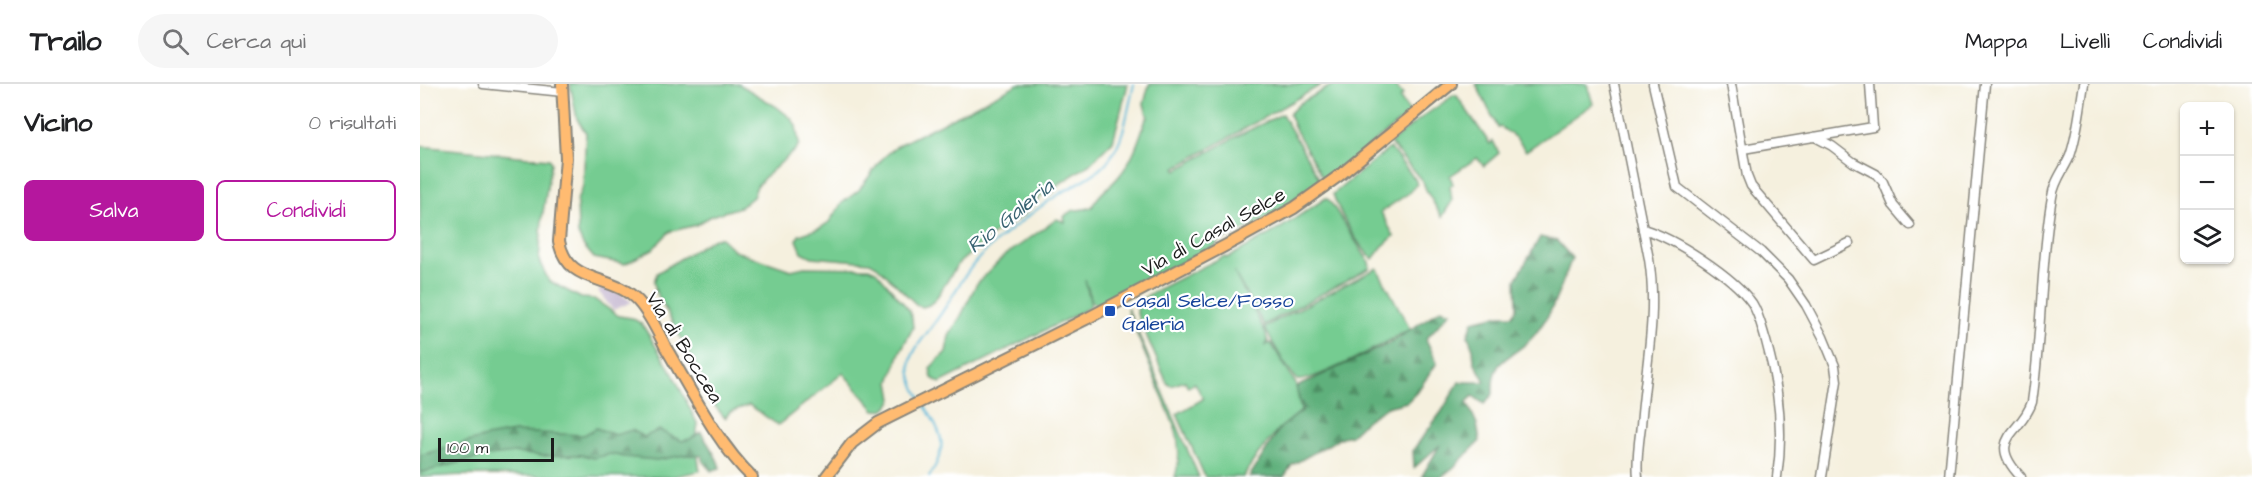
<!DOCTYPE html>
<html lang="it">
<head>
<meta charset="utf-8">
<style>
	body { margin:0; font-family:"Architects Daughter",sans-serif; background:#f6f6f6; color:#202124 }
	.controls { position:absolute; right:18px; top:18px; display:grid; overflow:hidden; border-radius:9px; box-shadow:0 2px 4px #0004 }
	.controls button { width:54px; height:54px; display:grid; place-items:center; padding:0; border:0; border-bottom:2px solid #e0e0e0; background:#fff; color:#202124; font:30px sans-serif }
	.scale { position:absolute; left:18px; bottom:15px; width:116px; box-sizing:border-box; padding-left:6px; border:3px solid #1c1c1c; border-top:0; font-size:16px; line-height:21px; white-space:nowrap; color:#1c1c1c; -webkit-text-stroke:4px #fff; paint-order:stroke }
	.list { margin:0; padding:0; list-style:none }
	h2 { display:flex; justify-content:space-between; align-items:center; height:78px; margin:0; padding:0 24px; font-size:26px }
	h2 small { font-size:20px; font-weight:400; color:#757577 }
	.actions { display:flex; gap:12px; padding:18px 24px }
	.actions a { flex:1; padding:14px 0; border:2px solid #b5179e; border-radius:9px; text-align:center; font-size:21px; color:#b5179e }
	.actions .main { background:#b5179e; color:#fff }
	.icon { flex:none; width:33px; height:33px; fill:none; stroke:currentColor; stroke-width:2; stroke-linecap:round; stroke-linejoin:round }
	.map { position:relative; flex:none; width:1832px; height:393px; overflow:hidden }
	header { display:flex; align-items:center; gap:36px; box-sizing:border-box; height:84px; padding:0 30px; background:#fff; border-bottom:2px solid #e0e0e0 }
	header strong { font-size:28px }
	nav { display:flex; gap:33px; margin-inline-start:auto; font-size:21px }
	.search { width:420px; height:54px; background:#f6f6f6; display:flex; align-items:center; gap:15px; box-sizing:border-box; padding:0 21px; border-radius:33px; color:#757577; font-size:22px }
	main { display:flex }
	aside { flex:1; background:#fff }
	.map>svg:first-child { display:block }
</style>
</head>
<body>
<header>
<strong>Trailo</strong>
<div class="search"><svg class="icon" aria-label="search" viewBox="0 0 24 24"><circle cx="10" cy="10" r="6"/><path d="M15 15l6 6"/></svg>Cerca qui</div>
<nav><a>Mappa</a><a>Livelli</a><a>Condividi</a></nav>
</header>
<main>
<aside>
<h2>Vicino<small>0 risultati</small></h2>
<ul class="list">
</ul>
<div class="actions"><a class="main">Salva</a><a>Condividi</a></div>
</aside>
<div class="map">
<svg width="1832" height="393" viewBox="0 0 1832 393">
	<defs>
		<pattern id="forest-firs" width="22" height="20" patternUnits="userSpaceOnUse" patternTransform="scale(1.5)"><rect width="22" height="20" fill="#5fb07b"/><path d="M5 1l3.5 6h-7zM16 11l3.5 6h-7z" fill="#4e8e64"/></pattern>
	</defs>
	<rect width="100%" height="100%" fill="#fff"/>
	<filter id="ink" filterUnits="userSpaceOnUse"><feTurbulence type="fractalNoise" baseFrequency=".0167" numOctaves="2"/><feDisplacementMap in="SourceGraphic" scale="12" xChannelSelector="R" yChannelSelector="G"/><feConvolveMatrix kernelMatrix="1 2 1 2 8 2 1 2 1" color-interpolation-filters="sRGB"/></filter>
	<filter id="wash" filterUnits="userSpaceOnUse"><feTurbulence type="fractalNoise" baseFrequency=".008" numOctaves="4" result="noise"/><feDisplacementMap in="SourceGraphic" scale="24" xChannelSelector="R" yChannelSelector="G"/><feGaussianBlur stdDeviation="1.35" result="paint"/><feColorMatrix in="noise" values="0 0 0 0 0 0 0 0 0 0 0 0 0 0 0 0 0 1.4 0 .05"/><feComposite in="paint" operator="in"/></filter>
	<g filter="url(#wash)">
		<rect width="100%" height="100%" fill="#f5f0de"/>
		<!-- industrial -->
		<polygon fill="#cbbfd5" points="188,201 212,218 193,226 178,207"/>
		<!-- green -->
		<g fill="#74cc91" stroke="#487456" stroke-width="1.5">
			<polygon points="150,0 319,0 357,23 372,35 376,42 379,60 375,66 345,93 337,102 333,113 320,123 291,132 276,141 249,148 233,165 205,180 174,174 163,161 158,150 157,116 163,102 166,49 157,35"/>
			<polygon points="598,0 708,0 693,57 669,81 639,100 632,109 622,111 602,132 568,154 538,180 515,216 509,221 503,223 497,221 457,182 450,178 392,173 382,168 377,156 379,151 400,144 409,138 422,119 439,106 462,75 477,62"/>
			<path d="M 729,0 L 903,0 L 755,84 L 757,86 L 817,52 L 862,30 L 900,96 L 900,99 L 876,117 L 833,142 L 797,158 L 797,161 L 676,221 L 672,217 L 665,196 L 671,221 L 663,227 L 520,299 L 512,294 L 510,284 L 526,268 L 529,252 L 541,232 L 556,201 L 583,173 L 637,135 L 645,138 L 644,133 C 653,122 662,128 672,123 C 679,108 690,104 700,91 C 713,75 719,55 726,35 L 728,34 L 724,20 Z"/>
			<polygon points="914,0 974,0 983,11 980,14 990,29 905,98 874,43 869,30 880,19"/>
			<polygon points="1056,0 1167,0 1173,20 1106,67 1097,55 1081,43 1078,44"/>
			<polygon points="1034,11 1037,12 1070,60 1073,57 1079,69 1064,82 1057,74 1030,92 1033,100 1030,102 1032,117 1022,133 1007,108 1003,98 970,59 1001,34"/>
			<path d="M 0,62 L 129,75 L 131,79 L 122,135 L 119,177 L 129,197 L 161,214 L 174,215 L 199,232 L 212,234 L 222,240 L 253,290 L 278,341 C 275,350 278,377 280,387 L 250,393 L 43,391 L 0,393 Z"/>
			<path d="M 970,64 L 995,95 L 997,100 L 989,109 L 961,128 L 974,152 L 962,163 L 953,175 C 939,164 918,127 913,110 Z"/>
			<polygon points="906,114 910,117 949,178 950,184 844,241 814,188 846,250 848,258 844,262 851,259 876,300 881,327 859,345 838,370 823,393 785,393 757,330 783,315 775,299 768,303 765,297 751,302 747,299 717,230 718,218 733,208 804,172 807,174 859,145"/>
			<path d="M 294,154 L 301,154 L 315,167 L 371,186 L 384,183 L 449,184 L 456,187 L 490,227 L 492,234 L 493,244 L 480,268 L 470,298 L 473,315 C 468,323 465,328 455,326 L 423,289 L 358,341 L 329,321 L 310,328 L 305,334 L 289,315 L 289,306 L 236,208 L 234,198 L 237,189 Z"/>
			<path d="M 957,184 L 990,245 C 973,255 892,299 877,296 L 865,280 L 844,243 Z"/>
			<path d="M 708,225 L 779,393 L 755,393 C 760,376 760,362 755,344 L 707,226 Z"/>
		</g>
		<!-- forest -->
		<g fill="url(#forest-firs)" stroke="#3e664c" stroke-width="1.5">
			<path d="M 1120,153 L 1137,157 L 1152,174 C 1145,192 1138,212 1129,230 C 1124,238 1117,249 1110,256 C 1089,277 1071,273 1073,310 L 1064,320 L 1053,312 L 1047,318 L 1057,340 L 1060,357 L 1033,384 L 1021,393 L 1002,392 L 1020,361 L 994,384 L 993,366 L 1022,327 L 1039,298 L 1065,298 L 1054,277 L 1053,265 L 1048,252 L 1053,237 L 1079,231 L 1093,231 L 1097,224 L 1096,196 Z"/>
			<polygon points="1021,225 1030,228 1006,255 1017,279 997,308 987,318 967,323 948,335 931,351 922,353 872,381 864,393 829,393 860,344 882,327 876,303 972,258"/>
			<path d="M 176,344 L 195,351 L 212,346 L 224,353 L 239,346 L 262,357 L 270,355 L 281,348 C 287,359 298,373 300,384 L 291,387 L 284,379 L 282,372 L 265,371 L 237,376 L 204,373 L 191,370 L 174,374 L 161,371 L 122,372 L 95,369 L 61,373 L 0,389 L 0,371 L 66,353 L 94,348 L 164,351 Z"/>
		</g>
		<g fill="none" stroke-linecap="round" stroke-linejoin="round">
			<!-- stream -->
			<g stroke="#5bb8d9" stroke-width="2">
				<path d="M 501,315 C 478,275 495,267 518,234 C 535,210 546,184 569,164 C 590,146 614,126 638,111 C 656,99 677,92 690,74 C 705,54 708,24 714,0"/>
				<path d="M 504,320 C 522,352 530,359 509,393"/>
			</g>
		</g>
	</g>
	<g filter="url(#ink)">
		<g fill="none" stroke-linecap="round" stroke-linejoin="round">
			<defs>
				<g id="minor">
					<polyline points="63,0 143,8"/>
					<path d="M 1194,0 L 1229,175 C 1238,231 1225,285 1221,342 C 1219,358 1216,377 1218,393"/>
					<polyline points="1233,0 1257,103 1341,168 1368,195 1386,221 1403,253 1415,282 1417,297 1402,393"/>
					<polyline points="1311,0 1327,92 1331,102 1394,176 1429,159"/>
					<polyline points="1395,53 1412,62 1433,78 1456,90 1463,98 1473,121 1490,141"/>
					<polyline points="1323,65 1453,43 1450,0"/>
					<path d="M 1223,145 C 1254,154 1313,192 1332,219 C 1339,230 1342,244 1346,257 C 1359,302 1364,346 1357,393"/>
					<polyline points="1529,393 1565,0"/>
					<path d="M 1601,393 C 1564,354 1602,350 1612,318 C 1622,250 1620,181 1632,113 C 1634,97 1644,86 1650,72 C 1658,49 1660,23 1664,0"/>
				</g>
				<g id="major">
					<path d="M 142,0 L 146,74 L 139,157 C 147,202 192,189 218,217 C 230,230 238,248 246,264 C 271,306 297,359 332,393"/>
					<polyline points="406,393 432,359 458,339 666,235 816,156 874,124 920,91 1031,0"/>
				</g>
			</defs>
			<!-- minor casing -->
			<use href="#minor" stroke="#88867d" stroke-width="11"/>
			<!-- major casing -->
			<use href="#major" stroke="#88867d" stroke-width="14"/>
			<!-- minor -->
			<use href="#minor" stroke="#fff" stroke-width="8"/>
			<!-- major -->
			<use href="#major" stroke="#ffbb71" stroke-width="10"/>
		</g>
	</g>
	<!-- markers -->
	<rect fill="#1a4fb4" stroke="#fff" stroke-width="2" x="684" y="221" width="12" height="12" rx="3"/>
	<g text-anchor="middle" stroke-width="4.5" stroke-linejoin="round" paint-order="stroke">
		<!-- street labels -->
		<g font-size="20" fill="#1c1c1c" stroke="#fff">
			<text transform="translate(793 147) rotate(-29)" y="7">Via di Casal Selce</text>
			<text transform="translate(265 263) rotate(58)" y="7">Via di Boccea</text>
		</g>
		<!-- transit labels -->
		<g font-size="20" fill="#164399" stroke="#fff" text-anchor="start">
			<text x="702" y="223">Casal Selce/Fosso<tspan x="702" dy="23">Galeria</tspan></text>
		</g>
		<!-- water labels -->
		<g font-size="21" font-style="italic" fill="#386271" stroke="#fff">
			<text transform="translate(590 132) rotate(-39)" y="7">Rio Galeria</text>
		</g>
	</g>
</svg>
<div class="controls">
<button>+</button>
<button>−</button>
<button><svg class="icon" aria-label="layers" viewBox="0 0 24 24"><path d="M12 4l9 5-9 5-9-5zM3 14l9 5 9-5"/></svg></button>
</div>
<div class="scale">100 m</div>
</div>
</main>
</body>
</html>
